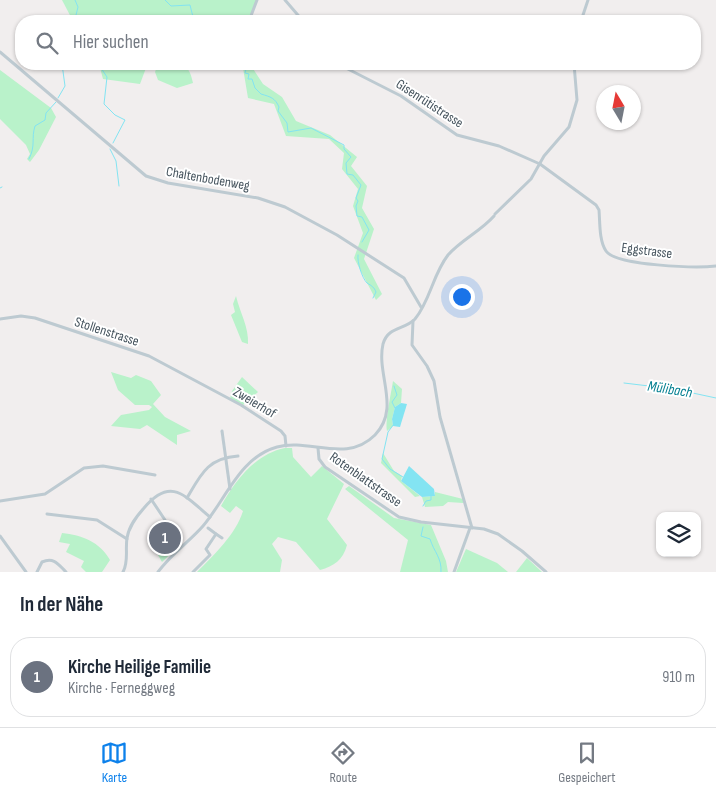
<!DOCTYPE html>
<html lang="de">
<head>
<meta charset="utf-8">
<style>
	body { margin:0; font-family:"Sofia Sans Condensed",sans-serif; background:#f2f2f3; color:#1f2937 }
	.controls { position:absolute; right:15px; bottom:15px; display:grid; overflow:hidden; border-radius:10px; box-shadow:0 1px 4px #0004 }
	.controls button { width:45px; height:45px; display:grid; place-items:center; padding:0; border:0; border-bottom:1px solid #e0e1e3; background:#fff; color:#1f2937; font:25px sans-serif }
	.compass { position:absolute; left:596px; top:85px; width:45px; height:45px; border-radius:50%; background:#fff; box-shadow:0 1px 4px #0004; rotate:350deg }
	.you { position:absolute; left:461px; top:296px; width:18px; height:18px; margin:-12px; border:4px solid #fff; border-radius:50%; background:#1a73e8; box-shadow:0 0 0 8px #1a73e833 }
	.badge { display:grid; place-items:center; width:32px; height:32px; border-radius:50%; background:#0d81eb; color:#fff; font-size:16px; font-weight:700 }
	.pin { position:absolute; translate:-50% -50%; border:2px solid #fff; box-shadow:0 1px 5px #0006 }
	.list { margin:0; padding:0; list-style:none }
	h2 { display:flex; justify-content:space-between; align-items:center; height:65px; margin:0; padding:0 20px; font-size:21px }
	h2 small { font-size:16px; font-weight:400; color:#747a83 }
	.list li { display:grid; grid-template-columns:32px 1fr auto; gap:15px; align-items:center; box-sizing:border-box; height:80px; margin:0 10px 10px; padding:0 10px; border:1px solid #e0e1e3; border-radius:20px }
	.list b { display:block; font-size:19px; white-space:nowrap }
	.list p { margin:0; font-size:16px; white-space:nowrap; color:#747a83 }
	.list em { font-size:16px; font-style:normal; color:#747a83 }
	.icon { flex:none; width:28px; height:28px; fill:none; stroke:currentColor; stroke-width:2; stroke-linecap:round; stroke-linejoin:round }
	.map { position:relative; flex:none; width:716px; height:572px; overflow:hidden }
	.search { position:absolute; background:#fff; box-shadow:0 1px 4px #0004; left:15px; right:15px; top:15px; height:55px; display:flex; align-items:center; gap:12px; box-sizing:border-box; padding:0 18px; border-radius:20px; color:#747a83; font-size:19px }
	.sheet { height:155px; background:#fff }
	nav { display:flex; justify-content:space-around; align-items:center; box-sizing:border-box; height:70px; border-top:1px solid #e0e1e3; background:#fff; font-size:14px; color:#747a83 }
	nav a { display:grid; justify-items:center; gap:2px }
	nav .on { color:#0d81eb }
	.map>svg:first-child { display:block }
</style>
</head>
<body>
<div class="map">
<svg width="716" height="572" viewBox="0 0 716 572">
	<rect width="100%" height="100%" fill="#f1eeee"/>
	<!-- green -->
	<g fill="#b9f2ca">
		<polygon points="62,0 257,0 249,21 73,21"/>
		<polygon points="99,64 142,64 146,68 140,84 103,79"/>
		<path d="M 158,64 C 179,64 188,59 193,83 L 177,88 L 158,80 L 155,72 Z"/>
		<polygon points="236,64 250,64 263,84 282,97 296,121 330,135 357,157 351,166 367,186 362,208 374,229 364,259 382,294 376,300 354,258 363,233 353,206 358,189 342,169 344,153 329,139 286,136 274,104 248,98 243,68"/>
		<polygon points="0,70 51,108 56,117 39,150 30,162 27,159 30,154 26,145 0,119"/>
		<path d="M 236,296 C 240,313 249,327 248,344 L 242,342 L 231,315 L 235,312 L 233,304 Z"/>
		<polygon points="111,372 131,378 136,375 151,381 161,395 153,404 165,417 191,431 177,435 177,445 147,425 140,429 111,426 121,415 149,410 152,407 149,405 135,405 118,390"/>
		<polygon points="242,377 258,392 242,406 230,399 232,391"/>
		<path d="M 393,381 L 402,389 L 401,403 L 395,407 L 392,419 L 393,426 L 387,431 C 385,420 391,394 393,381 Z"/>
		<path d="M 285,448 L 292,448 L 293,457 L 311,477 L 322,466 L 344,484 L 327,519 L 347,545 C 343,560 334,566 320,570 L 296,542 L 278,537 L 272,544 L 282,560 L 280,572 L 197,572 C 214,555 236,534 243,511 L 236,506 L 230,513 L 221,506 C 235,481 255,454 285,448 Z"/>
		<polygon points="383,453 394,471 402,476 401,481 420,496 415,497 381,463"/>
		<polygon points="349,486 394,518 431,525 446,561 448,572 400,572 408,540 345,489"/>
		<polygon points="435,492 463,499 463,503 448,502 443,506 425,507 422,497 435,496"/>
		<path d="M 62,533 C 82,535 100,542 110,560 L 102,572 L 86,572 L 81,567 L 84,561 L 66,552 L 70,544 L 59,542 Z"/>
		<path d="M 176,542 L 181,544 L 162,562 L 158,555 C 162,549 171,547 176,542 Z"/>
		<polygon points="466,549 497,563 508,572 456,572"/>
		<polygon points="527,558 542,572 516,572"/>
	</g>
	<!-- water -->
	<g fill="#83e4f2">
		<polygon points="401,403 407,404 400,427 393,426 392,419 395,407"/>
		<polygon points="409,466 434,489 435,496 422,497 401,481"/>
	</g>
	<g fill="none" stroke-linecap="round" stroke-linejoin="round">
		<!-- stream -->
		<g stroke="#83e4f2" stroke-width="1">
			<polyline points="75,0 78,7 76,15 82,21"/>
			<polyline points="165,0 171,6 190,5 193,17 201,21"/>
			<polyline points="101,64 101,68 107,77 104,104 115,115 125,120 113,143"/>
			<path d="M 241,64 L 247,65 L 245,73 L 249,74 L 248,79 L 252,79 L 255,88 L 261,94 C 271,97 275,98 279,107 L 278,111 L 287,123 L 288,132 L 311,128 L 344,145 L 344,149 L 351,157 L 346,163 L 347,174 L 353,175 L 361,185 L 356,198 L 358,201 L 356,206 L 357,216 L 362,217 L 369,230 L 362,242"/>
			<polyline points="58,98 65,86 62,64"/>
			<polyline points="110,149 116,161 119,186"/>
			<path d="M 29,159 C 36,145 31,139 35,126 L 45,120 L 46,113 L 56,102"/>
			<polyline points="0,188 2,187"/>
			<path d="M 358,255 C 357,262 362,278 367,283 C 372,286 374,287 376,292 L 373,298"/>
			<polyline points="624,383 674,389 716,398"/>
			<polyline points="394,386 397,395 392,402 395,408"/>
			<polyline points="394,424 388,432 382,459 390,469 403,477"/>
			<polyline points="423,506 426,501 431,500 431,496"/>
			<path d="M 423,527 L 421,536 L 430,539 C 434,552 442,558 441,572"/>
		</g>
		<!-- minor -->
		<g stroke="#bdcad1" stroke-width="3">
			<polyline points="285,0 303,21"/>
			<polyline points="249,21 257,0"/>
			<polyline points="581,21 588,0"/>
			<polyline points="0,52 146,176 168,183 258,198 285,207 337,235 404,278 421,307"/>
			<path d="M 338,64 L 401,96 L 457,135 L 499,146 L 540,164 L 596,205 L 599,210 C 600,222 599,241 606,251 C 616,266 697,268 716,266"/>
			<polyline points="495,214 531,179 544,156 569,127 577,100 574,64"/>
			<polyline points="0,319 21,316 35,318 149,356 241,405 281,431 285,436 286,446"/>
			<polyline points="413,321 412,345 427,366 434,381 440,417 472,528"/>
			<polyline points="222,431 230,489"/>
			<polyline points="318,448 319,459 325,467 399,517 421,522 484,529 498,534 522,551 546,572"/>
			<path d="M 187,498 C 201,474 208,458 238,456"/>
			<polyline points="151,499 165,520"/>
			<polyline points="0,501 45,494 84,468 103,466 155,475"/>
			<polyline points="47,514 97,520 127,539"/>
			<polyline points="208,528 216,534"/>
			<polyline points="0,536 26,572"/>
			<path d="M 37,572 L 42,562 C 54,557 58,564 66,572"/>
			<path d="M 123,572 C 129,561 125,550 127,538 C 129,526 136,517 144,508 C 171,476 185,496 210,517"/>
			<path d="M 158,572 C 171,554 189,542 203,526 C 226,499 240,457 277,447 C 310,438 346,464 375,435 C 401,408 376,375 383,344 C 388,326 405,330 415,319 C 430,301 433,274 448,255 C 461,240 481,231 494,216"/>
			<polyline points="193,572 210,555 206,549 216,534 222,538"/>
			<polyline points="454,572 470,528"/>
		</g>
	</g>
	<g text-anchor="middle" stroke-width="4" stroke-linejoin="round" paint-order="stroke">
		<!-- street labels -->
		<g font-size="14" fill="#45535d" stroke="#fff">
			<text transform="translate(430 103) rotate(33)" y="5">Gisenrütistrasse</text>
			<text transform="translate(208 178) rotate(10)" y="5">Chaltenbodenweg</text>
			<text transform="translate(647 250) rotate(7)" y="5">Eggstrasse</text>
			<text transform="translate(107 331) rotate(18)" y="5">Stollenstrasse</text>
			<text transform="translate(255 402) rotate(31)" y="5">Zweierhof</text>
			<text transform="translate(366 479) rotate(35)" y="5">Rotenblattstrasse</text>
		</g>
		<!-- water labels -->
		<g font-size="15" font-style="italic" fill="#068092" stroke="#fff">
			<text transform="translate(670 389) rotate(9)" y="5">Mülibach</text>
		</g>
	</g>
</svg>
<div class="controls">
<button><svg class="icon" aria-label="layers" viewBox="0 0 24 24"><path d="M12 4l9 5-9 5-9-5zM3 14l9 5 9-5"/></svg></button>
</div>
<svg class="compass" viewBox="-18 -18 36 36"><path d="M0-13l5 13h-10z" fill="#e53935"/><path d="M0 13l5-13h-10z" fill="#747a83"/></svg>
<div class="you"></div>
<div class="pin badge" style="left:165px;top:538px;background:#6b7280">1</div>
<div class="search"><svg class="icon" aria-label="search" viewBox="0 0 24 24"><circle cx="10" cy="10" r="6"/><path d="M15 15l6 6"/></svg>Hier suchen</div>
</div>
<section class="sheet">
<h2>In der Nähe<small></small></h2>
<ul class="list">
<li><span class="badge" style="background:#6b7280">1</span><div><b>Kirche Heilige Familie</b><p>Kirche · Ferneggweg</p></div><em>910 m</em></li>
</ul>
</section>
<nav>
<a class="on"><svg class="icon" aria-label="map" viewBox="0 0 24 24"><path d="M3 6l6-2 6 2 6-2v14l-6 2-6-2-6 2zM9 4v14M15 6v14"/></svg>Karte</a>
<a><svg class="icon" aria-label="directions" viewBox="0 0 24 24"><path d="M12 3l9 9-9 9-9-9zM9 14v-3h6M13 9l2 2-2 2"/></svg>Route</a>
<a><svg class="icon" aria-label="saved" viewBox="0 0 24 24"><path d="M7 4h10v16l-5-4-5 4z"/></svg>Gespeichert</a>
</nav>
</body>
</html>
